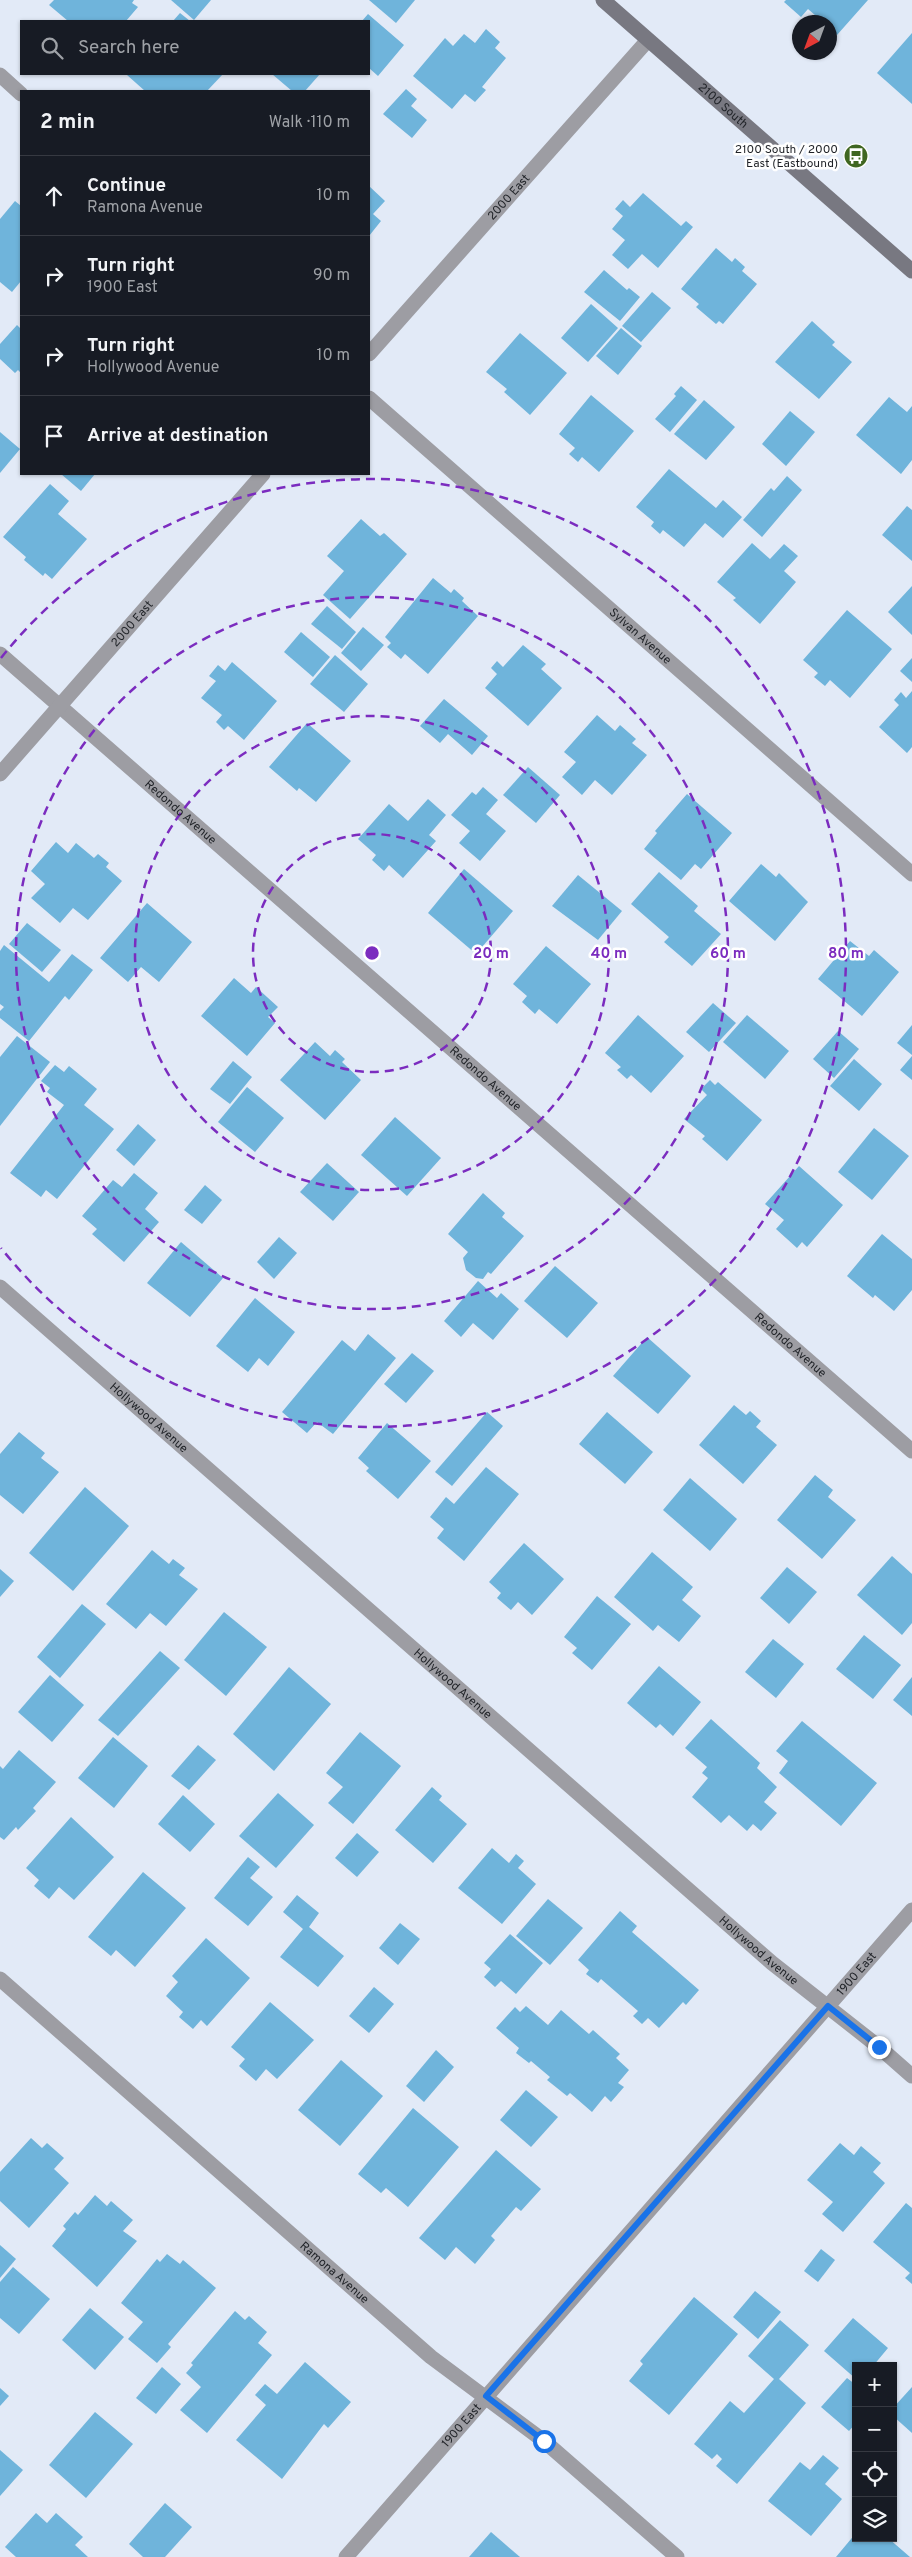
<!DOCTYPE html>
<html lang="en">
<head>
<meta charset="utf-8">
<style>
	body { margin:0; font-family:Overpass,sans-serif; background:#242831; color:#f1f3f6 }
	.controls { position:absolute; right:15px; bottom:15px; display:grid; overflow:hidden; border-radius:0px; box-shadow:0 1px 4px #0004 }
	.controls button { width:45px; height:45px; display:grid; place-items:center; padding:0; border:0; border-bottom:1px solid #363941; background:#171b24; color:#f1f3f6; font:25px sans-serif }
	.compass { position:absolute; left:792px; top:15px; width:45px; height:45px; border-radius:50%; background:#171b24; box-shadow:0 1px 4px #0004; rotate:221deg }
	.stop { position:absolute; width:15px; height:15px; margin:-11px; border:4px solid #1a73e8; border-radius:50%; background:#fff }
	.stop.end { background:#1a73e8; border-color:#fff; box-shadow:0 1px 5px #0008 }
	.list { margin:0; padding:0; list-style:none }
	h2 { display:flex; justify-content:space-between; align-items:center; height:65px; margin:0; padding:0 20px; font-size:21px }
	h2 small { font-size:16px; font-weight:400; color:#9ea1a6 }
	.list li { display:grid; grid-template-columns:32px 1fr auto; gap:15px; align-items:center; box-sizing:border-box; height:80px; padding:0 20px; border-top:1px solid #363941 }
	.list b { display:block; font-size:19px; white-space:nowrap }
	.list p { margin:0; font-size:16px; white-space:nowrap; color:#9ea1a6 }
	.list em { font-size:16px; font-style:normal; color:#9ea1a6 }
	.icon { flex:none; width:28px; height:28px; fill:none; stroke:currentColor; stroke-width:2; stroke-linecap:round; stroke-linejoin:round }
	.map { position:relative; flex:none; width:912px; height:2557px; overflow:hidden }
	.search { position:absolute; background:#171b24; box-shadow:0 1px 4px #0004; left:20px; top:20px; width:350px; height:55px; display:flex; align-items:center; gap:12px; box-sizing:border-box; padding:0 18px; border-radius:0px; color:#9ea1a6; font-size:19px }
	.panel { position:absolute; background:#171b24; box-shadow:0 1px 4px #0004; left:20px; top:90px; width:350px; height:385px; border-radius:0px }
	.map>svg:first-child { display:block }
</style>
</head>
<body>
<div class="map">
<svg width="912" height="2557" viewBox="0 0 912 2557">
	<rect width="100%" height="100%" fill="#e2eaf7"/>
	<!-- building -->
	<g fill="#6fb4db">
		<polygon points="54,0 134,0 132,3 138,7 126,21 68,21 49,5"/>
		<polygon points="171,0 211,0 194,20"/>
		<polygon points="369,0 415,0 396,23"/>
		<polygon points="786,0 868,0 837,35 830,28 830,22 823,22 808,9 801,17 784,2"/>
		<polygon points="180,13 190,21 173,21"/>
		<polygon points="368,14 404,45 378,76 369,68 369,21 362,21"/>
		<polygon points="486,29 500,42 495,48 506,58 482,87 486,90 475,102 465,94 452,109 413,76 445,38 453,46 464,34 475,43"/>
		<polygon points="912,33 912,104 877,73"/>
		<polygon points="128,74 223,74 207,91 145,91 127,75"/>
		<polygon points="272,74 320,74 305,91 292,91"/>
		<polygon points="406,89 417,99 411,106 427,120 412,138 383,114"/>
		<polygon points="369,186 385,201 373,214 381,221 369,236"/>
		<polygon points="643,193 681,226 686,221 693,227 658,268 642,254 628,269 612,255 625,240 612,229 623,216 615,209 623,200 630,207"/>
		<polygon points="15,201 21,206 21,281 12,292 0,282 0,219"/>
		<polygon points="716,248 732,262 735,258 745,267 742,271 757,284 723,324 719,321 716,324 696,307 699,304 681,289"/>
		<polygon points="604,270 627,290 629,288 640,297 620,321 584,292"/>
		<polygon points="652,292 671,308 641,342 622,326"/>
		<polygon points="591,304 618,328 588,362 561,338"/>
		<polygon points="812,321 835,342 832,345 852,362 819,399 775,362"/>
		<polygon points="17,325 21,329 21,373 18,370 15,373 0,359 0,344"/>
		<polygon points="621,328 642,346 618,375 596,356"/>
		<polygon points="520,333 567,373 530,415 504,392 507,389 486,372"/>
		<polygon points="681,386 697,400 670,432 655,419 676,396 674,394"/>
		<polygon points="591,395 634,431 599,472 582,457 578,462 569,454 575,448 559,434"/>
		<polygon points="889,397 907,412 912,406 912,460 901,474 856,435"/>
		<polygon points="704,400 735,427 706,460 674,434"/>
		<polygon points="790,411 815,432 786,466 762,444"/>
		<polygon points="0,432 20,449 0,473"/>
		<polygon points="669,469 716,508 723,500 742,517 723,538 705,523 684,547 663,530 660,534 651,526 654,522 636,507"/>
		<polygon points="61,474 95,474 81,491"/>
		<polygon points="787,476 802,490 762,537 743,520 771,488 774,491"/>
		<polygon points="50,484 69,501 58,514 87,539 52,579 45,573 43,576 24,560 26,557 3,537"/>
		<polygon points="907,506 912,510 912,561 882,535"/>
		<polygon points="361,519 380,536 384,533 407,554 350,619 323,595 344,571 327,556"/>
		<polygon points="752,543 770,559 784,544 798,556 784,571 796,582 760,624 733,600 736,598 717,582"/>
		<polygon points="433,578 451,593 454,589 464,598 462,601 478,616 428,674 405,654 401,659 387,647 391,643 385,637"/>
		<polygon points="912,586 912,635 888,612"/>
		<polygon points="327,606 356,632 342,649 311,624"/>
		<polygon points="847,610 892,649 850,698 830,680 825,686 814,677 818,673 803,660"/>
		<polygon points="363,627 384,645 361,671 341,653"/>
		<polygon points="301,632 330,657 313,677 284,652"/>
		<polygon points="523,645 546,664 541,669 562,688 528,726 485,688 497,674 491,668 497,661 503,667"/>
		<polygon points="335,655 368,684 344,712 310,684"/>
		<polygon points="912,658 912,682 900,671"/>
		<polygon points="232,662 277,701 244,740 228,726 224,730 216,722 222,715 201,698 216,681 209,676 218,665 225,671"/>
		<polygon points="912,691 912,747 907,753 879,727 899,705 894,700 901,692 906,698"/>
		<polygon points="444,699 488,736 472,755 448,734 440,743 420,726"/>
		<polygon points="597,715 615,731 620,725 636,739 632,743 647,755 612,795 595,780 582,795 562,777 576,762 564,752"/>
		<polygon points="307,723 351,761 316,802 299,788 297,791 269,767"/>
		<polygon points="528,767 560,795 536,823 503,795"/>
		<polygon points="483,787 498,800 486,814 506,831 480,861 459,843 470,831 451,815 472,792 476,795"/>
		<polygon points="687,794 732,833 701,869 695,864 681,880 644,849 657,833 655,831"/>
		<polygon points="428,799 446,815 429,835 436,841 403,878 389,865 384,871 372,860 376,855 358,839 389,804 408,821"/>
		<polygon points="56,842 68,853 76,843 94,858 98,854 109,863 106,867 122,881 88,920 73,908 60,923 31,898 45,884 31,871"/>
		<polygon points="761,864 776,877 779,873 808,902 775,941 729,901"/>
		<polygon points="464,869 513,911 476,954 428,913"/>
		<polygon points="659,872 698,906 694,911 721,934 692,966 664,942 669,937 631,904"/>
		<polygon points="578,875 622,911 598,940 552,906"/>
		<polygon points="147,903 192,942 159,982 141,967 128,982 100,958"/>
		<polygon points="27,923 61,950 42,972 9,944"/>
		<polygon points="850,941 869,956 874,950 899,972 862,1016 818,979"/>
		<polygon points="4,945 49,982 72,954 93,970 69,1000 65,996 29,1041 0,1018 0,1011 4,1007 0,1004 0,951"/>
		<polygon points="546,946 591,984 557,1024 539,1009 535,1014 522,1002 527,996 513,984"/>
		<polygon points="234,978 251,993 256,987 278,1007 268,1017 275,1023 247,1056 201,1016"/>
		<polygon points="713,1003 736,1023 709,1052 686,1032"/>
		<polygon points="638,1015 684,1056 651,1093 631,1075 627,1079 617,1070 621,1067 605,1053"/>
		<polygon points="747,1015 789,1051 765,1079 723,1042"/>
		<polygon points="912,1025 912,1055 897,1043"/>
		<polygon points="838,1031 859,1049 834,1078 813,1059"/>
		<polygon points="17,1036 50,1062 0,1126 0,1057"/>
		<polygon points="315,1042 330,1056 335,1050 345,1059 342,1062 361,1080 325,1120 280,1080"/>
		<polygon points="912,1056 912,1080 900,1070"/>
		<polygon points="854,1059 882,1084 859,1111 830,1086"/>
		<polygon points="233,1061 252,1077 230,1104 210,1089"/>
		<polygon points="55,1065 64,1072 69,1066 97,1089 84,1105 114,1129 57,1199 46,1190 41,1197 10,1173 64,1105 47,1092 50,1088 41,1081"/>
		<polygon points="710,1080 715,1085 718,1082 762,1120 727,1161 702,1139 705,1136 684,1119 707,1095 701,1089"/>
		<polygon points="247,1087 284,1118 255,1152 218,1122"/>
		<polygon points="395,1117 441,1158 407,1196 361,1155"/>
		<polygon points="138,1124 156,1140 134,1166 116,1150"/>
		<polygon points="874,1128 909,1156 872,1200 838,1172"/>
		<polygon points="327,1163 359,1192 333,1221 300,1192"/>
		<polygon points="799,1166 843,1205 807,1247 802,1242 797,1248 776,1229 784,1220 765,1204"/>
		<polygon points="134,1173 158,1193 145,1209 159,1222 124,1262 92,1234 97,1229 82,1216 113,1180 122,1187"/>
		<polygon points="205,1185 222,1200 202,1224 184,1210"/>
		<polygon points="483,1193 505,1213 502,1217 524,1236 491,1274 488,1272 483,1279 476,1278 466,1270 463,1258 468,1252 448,1234"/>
		<polygon points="882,1234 912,1259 912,1290 894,1311 875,1295 873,1298 847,1276"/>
		<polygon points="279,1237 297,1253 274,1279 257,1262"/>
		<polygon points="181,1242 223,1278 190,1317 147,1283"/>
		<polygon points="555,1266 598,1303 567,1338 524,1301"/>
		<polygon points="478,1281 497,1298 501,1293 519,1309 493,1340 473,1323 461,1337 444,1321"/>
		<polygon points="255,1298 295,1332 268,1366 259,1358 248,1372 216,1346"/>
		<polygon points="368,1334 396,1358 333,1434 317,1422 307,1433 282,1412 342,1340 355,1351"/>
		<polygon points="647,1337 691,1376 658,1414 613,1376"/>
		<polygon points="412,1353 434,1371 406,1403 384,1384"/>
		<polygon points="734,1405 746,1415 750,1411 761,1421 756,1427 777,1445 743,1484 699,1445"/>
		<polygon points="487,1412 503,1426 452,1486 435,1472"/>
		<polygon points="607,1412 653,1452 625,1484 579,1444"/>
		<polygon points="387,1423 431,1461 398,1499 366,1471 369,1468 358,1458"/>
		<polygon points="19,1432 45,1453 41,1458 59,1472 23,1514 0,1495 0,1454"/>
		<polygon points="486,1467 519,1494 464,1561 437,1538 444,1529 430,1517 446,1497 454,1504"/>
		<polygon points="815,1475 833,1490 828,1497 856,1520 822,1559 777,1520"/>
		<polygon points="690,1478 737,1519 710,1551 663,1510"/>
		<polygon points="85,1487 129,1526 73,1591 29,1553"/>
		<polygon points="524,1543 564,1579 532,1615 518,1602 511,1610 497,1598 501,1593 489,1582"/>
		<polygon points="152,1550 169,1564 173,1559 185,1568 179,1575 198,1589 166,1626 150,1613 136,1629 106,1604"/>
		<polygon points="652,1552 693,1587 682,1600 701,1616 679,1642 658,1625 653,1631 614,1597"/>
		<polygon points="892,1556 912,1574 912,1623 902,1635 857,1595"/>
		<polygon points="787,1567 817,1592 789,1624 760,1598"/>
		<polygon points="0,1569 14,1581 0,1597"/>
		<polygon points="597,1596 631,1624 592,1670 572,1653 577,1648 564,1637"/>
		<polygon points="82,1604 106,1624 60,1678 37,1657"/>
		<polygon points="224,1612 267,1647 226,1696 184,1660"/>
		<polygon points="864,1635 901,1665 873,1699 836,1669"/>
		<polygon points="773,1639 804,1664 776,1698 745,1672"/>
		<polygon points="160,1651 180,1668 118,1736 98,1720"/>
		<polygon points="659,1666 701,1702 673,1736 660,1724 656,1728 627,1703"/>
		<polygon points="289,1667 331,1704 274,1771 233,1734"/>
		<polygon points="50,1675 84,1705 52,1742 18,1712"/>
		<polygon points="912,1677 912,1716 893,1700"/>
		<polygon points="711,1719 760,1763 757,1768 777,1787 764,1802 777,1813 761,1831 753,1824 747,1831 729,1815 721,1823 692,1797 708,1778 702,1773 707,1767 685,1748"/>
		<polygon points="802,1721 877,1783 841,1826 779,1773 788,1761 776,1751"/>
		<polygon points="360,1732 401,1766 353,1824 328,1803 343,1787 326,1773"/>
		<polygon points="113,1737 148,1766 114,1808 78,1778"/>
		<polygon points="198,1745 216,1760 189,1790 171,1776"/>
		<polygon points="19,1750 56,1782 33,1808 36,1811 18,1830 16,1827 4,1840 0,1837 0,1766 3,1769"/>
		<polygon points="432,1787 442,1796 439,1800 467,1824 433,1863 395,1830"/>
		<polygon points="278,1793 314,1825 276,1868 239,1836"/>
		<polygon points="183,1795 215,1824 190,1852 158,1824"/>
		<polygon points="71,1817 114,1857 74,1900 59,1887 49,1899 34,1886 39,1880 26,1868"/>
		<polygon points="357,1833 379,1852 357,1877 335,1858"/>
		<polygon points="492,1848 509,1863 516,1854 524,1861 518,1868 536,1884 502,1924 458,1888"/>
		<polygon points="248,1857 260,1867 250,1878 273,1897 248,1926 214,1898"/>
		<polygon points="143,1872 186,1908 135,1967 116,1950 111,1956 88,1937"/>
		<polygon points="297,1895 319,1913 309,1927 344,1956 318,1987 280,1957 303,1929 283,1912"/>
		<polygon points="548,1899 583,1928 550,1965 516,1936"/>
		<polygon points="620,1911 637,1926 632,1932 699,1990 686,2005 683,2002 659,2028 648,2018 642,2024 633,2016 638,2011 601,1979 598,1983 586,1974 589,1970 578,1960"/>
		<polygon points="400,1923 420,1939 398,1965 379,1948"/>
		<polygon points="510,1934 543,1963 516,1994 501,1981 495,1987 484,1977 491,1969 484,1963"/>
		<polygon points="206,1938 250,1978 207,2026 201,2020 193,2029 179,2017 183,2012 166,1996 178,1982 172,1976"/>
		<polygon points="374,1987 394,2004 369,2033 349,2016"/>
		<polygon points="270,2002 314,2040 277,2079 266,2069 256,2081 239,2066 245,2059 231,2047"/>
		<polygon points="526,2006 548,2025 561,2010 589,2034 593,2030 620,2054 616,2058 629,2070 618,2083 624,2087 611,2102 605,2096 592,2112 570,2093 567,2096 547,2080 550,2077 531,2061 529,2063 516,2053 519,2048 496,2028 515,2007 520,2012"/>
		<polygon points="436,2050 454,2067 424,2102 406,2086"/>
		<polygon points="341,2060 383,2096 340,2146 298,2110"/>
		<polygon points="526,2090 558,2117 531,2147 500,2120"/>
		<polygon points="413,2108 459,2147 408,2207 386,2188 381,2193 358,2174"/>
		<polygon points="31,2138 42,2148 47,2143 64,2158 54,2169 69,2183 29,2228 0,2201 0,2172"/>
		<polygon points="840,2143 854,2155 861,2146 881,2163 873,2172 885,2183 843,2232 822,2214 833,2202 807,2180"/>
		<polygon points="496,2150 541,2189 521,2211 516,2207 491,2236 495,2240 475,2264 456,2247 445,2260 419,2238"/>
		<polygon points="95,2195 107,2206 111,2201 133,2220 123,2231 137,2241 97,2287 52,2246 66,2229 63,2226 75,2212 78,2215"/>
		<polygon points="906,2203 912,2208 912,2284 905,2278 910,2273 873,2242"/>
		<polygon points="0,2245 16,2259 0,2278"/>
		<polygon points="821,2249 835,2260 818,2282 804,2271"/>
		<polygon points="167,2254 180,2264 183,2260 216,2288 168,2344 171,2347 157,2363 128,2339 143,2322 121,2303 157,2259 160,2262"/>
		<polygon points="13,2267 50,2299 19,2334 0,2318 0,2282"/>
		<polygon points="755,2291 781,2312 758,2339 733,2317"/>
		<polygon points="694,2297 738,2334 669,2415 629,2381 643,2364 640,2361"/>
		<polygon points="90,2308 124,2337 95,2370 62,2340"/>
		<polygon points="235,2311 245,2320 249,2316 267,2332 258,2343 272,2355 207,2433 180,2410 201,2387 186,2373 193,2365 191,2363"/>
		<polygon points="853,2318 888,2348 873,2366 856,2366 856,2379 824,2351"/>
		<polygon points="780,2320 809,2345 779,2379 806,2403 737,2484 716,2466 722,2459 717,2454 712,2459 694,2444 730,2401 744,2413 774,2379 748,2356"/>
		<polygon points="305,2362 351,2402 328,2428 324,2424 282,2479 236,2440 266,2405 255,2395 265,2384 277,2394"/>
		<polygon points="162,2367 181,2384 156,2414 136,2398"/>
		<polygon points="847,2378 856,2385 856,2423 849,2431 821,2407"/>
		<polygon points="912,2387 912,2433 893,2416 893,2408"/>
		<polygon points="0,2388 9,2396 0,2406"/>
		<polygon points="95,2412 133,2444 86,2498 49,2465"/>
		<polygon points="0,2450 23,2470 0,2496"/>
		<polygon points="823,2455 839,2468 825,2484 842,2499 811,2536 768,2501 800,2462 810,2470"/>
		<polygon points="165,2503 192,2527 165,2557 143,2557 129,2544"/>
		<polygon points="36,2513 47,2523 56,2513 83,2537 75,2545 88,2557 16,2557 5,2547"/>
		<polygon points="491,2532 520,2557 469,2557"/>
		<polygon points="856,2533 856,2538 888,2538 910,2557 836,2557"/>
	</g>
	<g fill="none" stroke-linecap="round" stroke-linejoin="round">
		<!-- street -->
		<g stroke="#9d9da3" stroke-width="15">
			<polyline points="0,75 21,94"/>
			<path id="s1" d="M 369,354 L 648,40"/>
			<path id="s2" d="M 369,398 L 912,874"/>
			<path id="s3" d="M 0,654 L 912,1451"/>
			<path id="s4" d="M 0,774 L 263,474"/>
			<path id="s5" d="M 0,1287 L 772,1963 L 879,2047 L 912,2076"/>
			<path id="s6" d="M 0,1979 L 431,2357 L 544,2441 L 677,2557"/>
			<path id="s7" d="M 346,2557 L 912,1910"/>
		</g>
		<!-- secondary -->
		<path stroke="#787881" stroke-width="15" id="s8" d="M 603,0 L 912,271"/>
	</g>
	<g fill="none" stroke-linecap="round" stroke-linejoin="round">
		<!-- route -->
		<polyline stroke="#1a73e8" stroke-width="6" points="544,2441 486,2396 828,2006 879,2047"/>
	</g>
	<!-- distance rings -->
	<g fill="none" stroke="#7b2cbf" stroke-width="2.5" stroke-dasharray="9 6">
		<circle cx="372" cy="953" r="119"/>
		<circle cx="372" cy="953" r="237"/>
		<circle cx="372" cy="953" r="356"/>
		<path d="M1 658A474 474 0 1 1 1 1248"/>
	</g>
	<!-- icons -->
	<defs>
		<symbol id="bus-disc" viewBox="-11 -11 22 22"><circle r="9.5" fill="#3f6621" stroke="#fff"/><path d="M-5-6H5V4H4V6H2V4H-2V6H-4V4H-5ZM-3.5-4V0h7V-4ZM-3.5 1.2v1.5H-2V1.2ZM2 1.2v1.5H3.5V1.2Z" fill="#fff"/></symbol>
	</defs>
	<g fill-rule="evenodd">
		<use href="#bus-disc" x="842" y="142" width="28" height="28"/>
	</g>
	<g text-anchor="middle" stroke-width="5" stroke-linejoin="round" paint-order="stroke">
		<!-- street labels -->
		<g font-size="12" fill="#1f2227" stroke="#fff">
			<text dy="4" stroke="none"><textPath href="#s8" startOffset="160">2100 South</textPath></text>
			<text dy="4" stroke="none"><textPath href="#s1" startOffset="210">2000 East</textPath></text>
			<text dy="4" stroke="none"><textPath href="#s4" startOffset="200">2000 East</textPath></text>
			<text dy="4" stroke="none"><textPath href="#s2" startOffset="361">Sylvan Avenue</textPath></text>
			<text dy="4" stroke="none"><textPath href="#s3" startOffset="240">Redondo Avenue</textPath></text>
			<text dy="4" stroke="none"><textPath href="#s3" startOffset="645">Redondo Avenue</textPath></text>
			<text dy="4" stroke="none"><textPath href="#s3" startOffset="1050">Redondo Avenue</textPath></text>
			<text dy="4" stroke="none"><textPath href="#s5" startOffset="198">Hollywood Avenue</textPath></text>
			<text dy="4" stroke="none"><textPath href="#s5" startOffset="602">Hollywood Avenue</textPath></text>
			<text dy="4" stroke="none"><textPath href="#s5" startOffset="1008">Hollywood Avenue</textPath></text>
			<text dy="4" stroke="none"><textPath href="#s7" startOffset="775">1900 East</textPath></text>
			<text dy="4" stroke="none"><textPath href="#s6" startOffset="445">Ramona Avenue</textPath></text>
			<text dy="4" stroke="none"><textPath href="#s7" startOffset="175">1900 East</textPath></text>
		</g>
		<!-- poi labels -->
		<g font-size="12" fill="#1f2227" stroke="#fff" text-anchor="end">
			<text x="838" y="153">2100 South / 2000<tspan x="838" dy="14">East (Eastbound)</tspan></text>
		</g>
	</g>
	<circle cx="372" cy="953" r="8" fill="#7b2cbf" stroke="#fff" stroke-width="2.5"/>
	<g font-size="15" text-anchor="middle" font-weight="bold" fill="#7b2cbf" stroke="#fff" stroke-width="5" stroke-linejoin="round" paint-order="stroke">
		<text x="491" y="958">20 m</text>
		<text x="609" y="958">40 m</text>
		<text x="728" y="958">60 m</text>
		<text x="846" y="958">80 m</text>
	</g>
</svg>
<div class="controls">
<button>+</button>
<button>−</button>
<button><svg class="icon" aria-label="locate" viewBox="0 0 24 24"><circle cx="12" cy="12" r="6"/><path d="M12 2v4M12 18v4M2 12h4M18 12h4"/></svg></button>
<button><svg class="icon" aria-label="layers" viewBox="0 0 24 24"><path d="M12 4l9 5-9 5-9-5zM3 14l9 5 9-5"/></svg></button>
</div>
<svg class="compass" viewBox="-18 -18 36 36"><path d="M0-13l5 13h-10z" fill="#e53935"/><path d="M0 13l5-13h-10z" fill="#9ea1a6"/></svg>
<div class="stop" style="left:544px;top:2441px"></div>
<div class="stop end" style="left:879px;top:2047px"></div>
<div class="search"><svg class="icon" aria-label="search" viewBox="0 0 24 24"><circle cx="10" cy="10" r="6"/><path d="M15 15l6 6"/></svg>Search here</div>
<section class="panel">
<h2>2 min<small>Walk · 110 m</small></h2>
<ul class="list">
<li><svg class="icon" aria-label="ahead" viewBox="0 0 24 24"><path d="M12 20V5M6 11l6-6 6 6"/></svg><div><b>Continue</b><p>Ramona Avenue</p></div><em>10 m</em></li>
<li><svg class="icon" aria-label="right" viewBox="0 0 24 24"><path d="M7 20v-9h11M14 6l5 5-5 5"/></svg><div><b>Turn right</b><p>1900 East</p></div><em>90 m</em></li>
<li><svg class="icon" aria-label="right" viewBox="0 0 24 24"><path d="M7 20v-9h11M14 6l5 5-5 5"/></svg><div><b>Turn right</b><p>Hollywood Avenue</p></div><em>10 m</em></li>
<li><svg class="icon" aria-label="arrive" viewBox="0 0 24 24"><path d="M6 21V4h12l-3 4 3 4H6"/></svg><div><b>Arrive at destination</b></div></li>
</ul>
</section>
</div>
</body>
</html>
